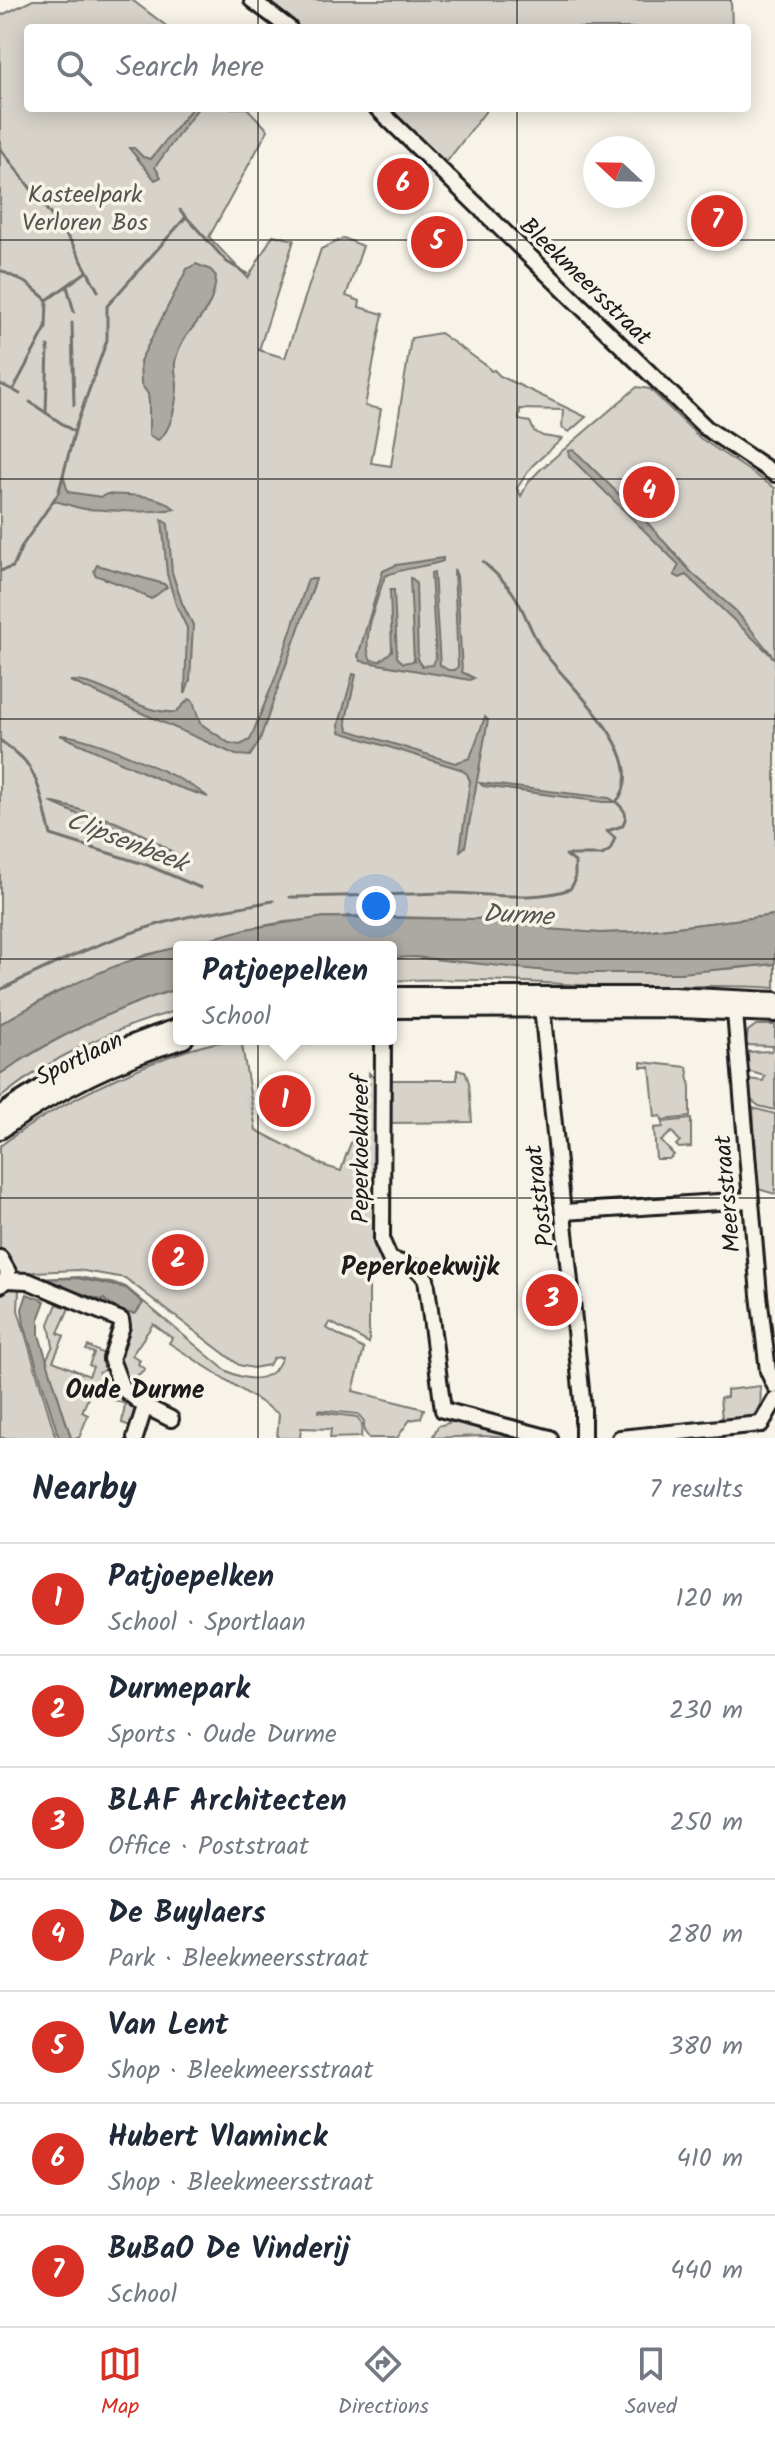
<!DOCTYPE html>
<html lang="en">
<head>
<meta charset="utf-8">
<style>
	body { margin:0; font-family:Kalam,sans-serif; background:#f6f6f7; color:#1f2937 }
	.compass { position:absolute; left:583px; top:136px; width:72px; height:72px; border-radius:50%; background:#fff; box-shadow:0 4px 20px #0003; rotate:292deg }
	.you { position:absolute; left:376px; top:906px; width:28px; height:28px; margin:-20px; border:6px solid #fff; border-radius:50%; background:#1a73e8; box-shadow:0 0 0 12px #1a73e833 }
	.badge { display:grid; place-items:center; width:52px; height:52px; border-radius:50%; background:#d93025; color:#fff; font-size:26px; font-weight:700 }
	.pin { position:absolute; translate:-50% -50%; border:4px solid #fff; box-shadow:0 2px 8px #0006 }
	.popup { position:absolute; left:173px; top:941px; width:224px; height:104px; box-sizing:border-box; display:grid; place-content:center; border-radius:8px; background:#fff; filter:drop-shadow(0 2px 6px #0005); font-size:26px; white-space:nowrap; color:#747a83 }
	.popup b { font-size:30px; color:#1f2937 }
	.popup::after { content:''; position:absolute; left:50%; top:100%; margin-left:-16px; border:16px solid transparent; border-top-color:#fff }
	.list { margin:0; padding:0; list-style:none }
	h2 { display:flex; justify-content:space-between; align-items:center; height:104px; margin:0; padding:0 32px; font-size:34px }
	h2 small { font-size:26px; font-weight:400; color:#747a83 }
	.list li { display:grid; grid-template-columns:52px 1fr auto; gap:24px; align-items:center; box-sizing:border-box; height:112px; padding:0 32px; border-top:2px solid #e0e1e3 }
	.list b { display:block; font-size:30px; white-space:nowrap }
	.list p { margin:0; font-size:26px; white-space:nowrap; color:#747a83 }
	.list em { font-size:26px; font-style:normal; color:#747a83 }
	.icon { flex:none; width:44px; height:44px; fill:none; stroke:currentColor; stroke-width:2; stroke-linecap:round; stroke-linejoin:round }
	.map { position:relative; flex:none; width:775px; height:1438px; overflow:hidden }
	.search { position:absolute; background:#fff; box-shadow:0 4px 20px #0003; left:24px; right:24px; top:24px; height:88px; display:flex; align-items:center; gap:20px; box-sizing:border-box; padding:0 28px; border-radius:8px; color:#747a83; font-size:30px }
	.sheet { height:888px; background:#fff }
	nav { display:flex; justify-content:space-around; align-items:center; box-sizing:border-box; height:112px; border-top:2px solid #e0e1e3; background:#fff; font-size:22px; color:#747a83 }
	nav a { display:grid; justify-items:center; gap:4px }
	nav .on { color:#d93025 }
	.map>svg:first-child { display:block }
</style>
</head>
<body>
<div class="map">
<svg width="775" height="1438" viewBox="0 0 775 1438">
	<rect width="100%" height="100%" fill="#f7f3e8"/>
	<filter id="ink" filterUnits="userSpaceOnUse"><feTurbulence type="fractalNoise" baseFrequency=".0125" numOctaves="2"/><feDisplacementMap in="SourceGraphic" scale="16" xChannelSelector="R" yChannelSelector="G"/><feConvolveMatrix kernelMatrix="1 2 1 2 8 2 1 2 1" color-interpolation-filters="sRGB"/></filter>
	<g filter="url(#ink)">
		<!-- green -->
		<g fill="#d7d3cb" stroke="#7a7874" stroke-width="2">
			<polygon points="33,0 132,0 169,28 28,28 28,108 247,108 268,130 209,237 248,278 273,235 294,240 259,350 285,358 321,249 344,238 363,246 346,296 360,301 359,307 383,314 365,406 381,409 371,463 391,466 411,338 440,333 487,366 491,371 494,370 500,376 586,417 569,432 562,428 563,410 520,409 519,420 530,422 534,431 543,436 562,439 532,466 517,488 521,496 529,481 541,469 637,387 650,389 700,438 775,488 775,915 636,932 600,933 567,932 548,929 532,919 498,917 476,919 350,916 284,922 246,929 210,941 145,955 55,993 0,1024 0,16"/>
			<polygon points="274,0 731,0 732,28 300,28 272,3"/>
			<polygon points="388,108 488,108 445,164"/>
			<path d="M 405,956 C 530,969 650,980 775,964 L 775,988 C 716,983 657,989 598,986 C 530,982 460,977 391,981 L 391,958 Z"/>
			<path d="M 179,988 L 179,1010 C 116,1027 51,1057 0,1098 L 0,1074 C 56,1037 114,1008 179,988 Z"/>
			<polygon points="756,1025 775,1025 775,1110 759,1106 750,1099 748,1079 763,1081 765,1076 747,1071 747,1052 771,1051 773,1046 746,1045 748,1031"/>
			<path d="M 241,1039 L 256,1130 L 325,1166 L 341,1171 C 350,1138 370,1109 369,1073 L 379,1083 L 379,1085 L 375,1086 L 375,1091 L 388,1265 L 369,1266 L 369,1343 L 330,1322 L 326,1328 L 364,1349 L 353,1391 L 424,1409 L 421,1418 L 410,1420 L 397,1438 L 369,1438 L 364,1431 L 364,1421 L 358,1414 L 319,1410 L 319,1412 L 357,1417 L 362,1424 L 361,1437 L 330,1438 L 331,1429 L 301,1428 L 300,1438 L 277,1438 L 279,1414 L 169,1343 L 172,1338 L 153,1324 L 132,1355 L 140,1360 L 138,1364 L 145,1369 L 132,1380 L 124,1378 L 117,1358 L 128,1328 L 69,1291 L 71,1290 L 101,1300 L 104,1299 L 108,1304 L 135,1314 L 143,1303 L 118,1285 L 77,1278 L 39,1279 L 79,1277 L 121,1285 L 126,1287 L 225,1370 C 247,1382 272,1384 282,1357 L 273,1358 L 269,1365 L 253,1368 L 239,1365 L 125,1278 L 78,1270 L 34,1272 L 19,1290 L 18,1310 L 56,1438 L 0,1438 L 0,1146 C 53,1105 174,1044 241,1039 Z"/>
			<polygon points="641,1062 687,1067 690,1087 690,1117 662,1120 661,1116 655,1117 650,1067 641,1067"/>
			<polygon points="457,1070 465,1071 469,1083 472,1122 390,1123 391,1080 457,1080"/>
			<polygon points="753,1108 775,1114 775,1194 758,1189"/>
			<polygon points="691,1119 691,1147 679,1148 676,1145 680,1141 672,1132 661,1141 674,1155 669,1159 656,1159 654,1128 663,1127 663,1122"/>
			<polygon points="57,1304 69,1308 58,1333 64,1336 53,1361 89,1376 93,1367 89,1365 94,1353 86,1350 88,1346 106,1355 104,1362 106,1369 99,1373 107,1393 115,1390 118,1396 138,1406 133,1427 122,1423 125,1404 91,1391 82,1412 88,1415 79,1438 71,1438 46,1360 53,1346 49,1324"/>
			<path d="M 760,1386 C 764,1420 752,1421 722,1419 L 720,1398 L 727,1397 L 727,1390 Z"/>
			<polygon points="455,1421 466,1421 527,1438 513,1436 511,1438 482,1436 432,1438 438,1426"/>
		</g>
		<!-- water -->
		<g fill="#aca9a2" stroke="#72716c" stroke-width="2">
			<polygon points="192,108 198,108 155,167 161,177 155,180 129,148 134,148 143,157 151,159"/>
			<path d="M 196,264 L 211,270 L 216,276 C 214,319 184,325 176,358 C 173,367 176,375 177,383 C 177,400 172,431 158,440 L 149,435 L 149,403 L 148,394 L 141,384 L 140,361 L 187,269 Z"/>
			<polygon points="574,450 644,519 692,573 736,611 775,659 686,575 680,578 674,575 679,565 569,456 568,451"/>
			<path d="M 63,475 L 68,492 L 101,497 L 107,494 C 128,496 159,493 175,509 C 144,514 116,510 85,509 C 75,508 63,502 53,501 L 58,493 Z"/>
			<polygon points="162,520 168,524 172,572 182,603 193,625 190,680 185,694 187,628 176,605 167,574"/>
			<path d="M 443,558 L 443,561 C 423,568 404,567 385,576 C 378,597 360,641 371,660 L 380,661 L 392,651 L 390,590 L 394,590 L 397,657 L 403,663 L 414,661 L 410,578 L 413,579 L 416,584 L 418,661 L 422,666 L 433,665 L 436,657 L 431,573 L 434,572 L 440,665 L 448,670 L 455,670 L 458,666 L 454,569 L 457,576 L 462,672 L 474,678 L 470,680 L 361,661 L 358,656 L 383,571 L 396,565 Z"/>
			<polygon points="97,565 164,584 167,587 151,599 130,588 95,575 94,571"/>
			<path d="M 308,579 L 316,579 L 259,742 L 250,756 L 236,755 L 70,681 C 102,679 139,715 176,712 L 189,699 L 193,701 L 200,723 L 229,743 L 240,745 L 250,740 L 276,676 Z"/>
			<polygon points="353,674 356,675 346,720 348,730 455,763 470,758 485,717 488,720 465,847 460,851 470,781 467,774 460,769 340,732 339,724"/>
			<path d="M 60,735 C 92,736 183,777 208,797 L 172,785 Z"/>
			<polygon points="480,783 609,798 616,802 603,802 483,786"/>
			<path d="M 50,802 C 94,812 140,829 177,855 L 129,837 Z"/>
			<polygon points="775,915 775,964 681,973 592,973 547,971 415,957 391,958 391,947 180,947 246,929 324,917 476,919 498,917 532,919 548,929 600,933 636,932"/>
			<path d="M 179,947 L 179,988 C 115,1008 56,1036 0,1074 L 0,1024 C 56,992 115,960 179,947 Z"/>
			<path d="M 77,1278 L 126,1288 L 143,1303 L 136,1313 C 126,1315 110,1306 104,1299 L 101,1300 L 71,1290 L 69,1291 L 40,1279 Z"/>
			<polygon points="27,1294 45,1301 39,1317 39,1335 71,1438 59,1438 24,1324 22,1309"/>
		</g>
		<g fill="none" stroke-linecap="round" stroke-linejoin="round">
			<!-- stream -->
			<g stroke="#72716c" stroke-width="3">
				<polyline points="0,148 72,243 98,291"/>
				<polyline points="180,210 227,262 247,274"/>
				<polyline points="0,270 28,284 47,300 46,328 13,390 20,394"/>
				<polyline points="67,286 74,312"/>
				<polyline points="47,300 86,272"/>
				<polyline points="72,323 74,405"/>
				<polyline points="0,384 13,390"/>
				<polyline points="30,402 73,431"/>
				<polyline points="46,413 48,346"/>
				<polyline points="59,491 76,426 107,340 107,306 186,217"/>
				<polyline points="0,571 13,567 22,546 55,498"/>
				<path d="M 0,740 C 8,747 18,753 25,761 C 41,782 44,810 51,835 L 147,865 L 201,888"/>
				<path d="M 290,897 C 342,897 394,894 446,893 C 483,893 536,902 570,889 L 575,881 L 575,862 L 566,855 L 602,855 L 610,850 L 615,838 L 607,831 L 622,826 C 629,815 625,810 616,802 C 655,757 564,683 541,648 C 530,630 524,609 513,593 C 505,581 493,571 483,562"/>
				<path d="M 0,990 C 56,962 121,932 183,918 C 213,911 243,907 273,901"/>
			</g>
			<defs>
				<g id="minor">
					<polyline points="252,0 289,28"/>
					<polyline points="377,108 706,428 775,474"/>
					<polyline points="541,997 583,1409 583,1438"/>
					<polyline points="734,1001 759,1295 768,1371 775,1386"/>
					<polyline points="383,1039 382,1241 390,1259 418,1269 426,1279 443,1410 550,1438"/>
					<polyline points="564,1212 749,1200"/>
					<polyline points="0,1258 8,1272 6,1280 0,1285"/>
					<polyline points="6,1280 28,1281 121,1320 122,1326 111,1359 122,1388 145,1406 135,1438"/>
					<polyline points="145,1406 171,1419"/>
					<polyline points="761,1424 775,1400"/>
					<polyline points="620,1438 761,1424"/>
				</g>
				<g id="major">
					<polyline points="391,996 673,996 775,1001"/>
					<polyline points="391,1009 657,1008 775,1013"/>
					<path d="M 0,1115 C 55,1076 115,1048 179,1027"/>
					<path d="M 0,1130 C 56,1090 118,1059 184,1039"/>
				</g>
			</defs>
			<!-- minor casing -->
			<use href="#minor" stroke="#1c1c1c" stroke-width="20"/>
			<!-- major casing -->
			<use href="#major" stroke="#1c1c1c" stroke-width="22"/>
			<!-- minor -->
			<use href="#minor" stroke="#f7f3e8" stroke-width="14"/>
			<!-- major -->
			<use href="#major" stroke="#f7f3e8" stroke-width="16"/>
		</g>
	</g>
	<!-- grid -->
	<path fill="none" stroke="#1c1c1c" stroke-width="2" stroke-opacity="0.55" d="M 258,0 L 258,28M 517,0 L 517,28M 258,108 L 258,1438M 517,108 L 517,1438M 0,240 L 775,240M 0,479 L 775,479M 0,719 L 775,719M 0,959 L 775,959M 0,1198 L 775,1198"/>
	<g text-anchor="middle" stroke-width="7" stroke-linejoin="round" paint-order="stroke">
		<!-- park labels -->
		<g font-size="24" fill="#545351" stroke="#f7f3e8">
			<text x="85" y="202">Kasteelpark<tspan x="85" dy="28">Verloren Bos</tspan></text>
		</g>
		<!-- street labels -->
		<g font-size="24" fill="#1c1c1c" stroke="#f7f3e8">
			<text transform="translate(586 281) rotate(44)" y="8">Bleekmeersstraat</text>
			<text transform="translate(79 1058) rotate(-26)" y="8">Sportlaan</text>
			<text transform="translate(360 1149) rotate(-90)" y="8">Peperkoekdreef</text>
			<text transform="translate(727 1194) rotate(-95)" y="8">Meersstraat</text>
			<text transform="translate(539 1196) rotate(-97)" y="8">Poststraat</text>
		</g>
		<!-- water labels -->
		<g font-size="26" font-style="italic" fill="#565452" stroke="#f7f3e8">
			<text transform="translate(127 841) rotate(21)" y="9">Clipsenbeek</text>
			<text transform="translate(518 914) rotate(3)" y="9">Durme</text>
		</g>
		<!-- neighbourhood labels -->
		<g font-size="26" font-weight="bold" fill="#1c1c1c" stroke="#f7f3e8">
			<text x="420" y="1275">Peperkoekwijk</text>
			<text x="135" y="1398">Oude Durme</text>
		</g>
	</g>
</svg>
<svg class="compass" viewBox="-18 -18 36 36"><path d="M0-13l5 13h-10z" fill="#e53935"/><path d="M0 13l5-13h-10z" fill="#747a83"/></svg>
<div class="you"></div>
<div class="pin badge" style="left:285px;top:1101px">1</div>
<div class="popup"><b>Patjoepelken</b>School</div>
<div class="pin badge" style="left:178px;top:1260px">2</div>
<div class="pin badge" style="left:552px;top:1300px">3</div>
<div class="pin badge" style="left:649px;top:492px">4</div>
<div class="pin badge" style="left:437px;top:242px">5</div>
<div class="pin badge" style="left:403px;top:184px">6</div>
<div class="pin badge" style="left:717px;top:221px">7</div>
<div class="search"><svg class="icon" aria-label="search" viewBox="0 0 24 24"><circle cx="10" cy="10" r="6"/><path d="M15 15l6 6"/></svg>Search here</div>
</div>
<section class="sheet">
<h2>Nearby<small>7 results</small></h2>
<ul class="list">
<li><span class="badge">1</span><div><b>Patjoepelken</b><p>School · Sportlaan</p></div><em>120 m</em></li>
<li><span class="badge">2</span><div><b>Durmepark</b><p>Sports · Oude Durme</p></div><em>230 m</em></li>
<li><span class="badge">3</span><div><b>BLAF Architecten</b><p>Office · Poststraat</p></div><em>250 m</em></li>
<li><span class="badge">4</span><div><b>De Buylaers</b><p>Park · Bleekmeersstraat</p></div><em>280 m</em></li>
<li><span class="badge">5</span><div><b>Van Lent</b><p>Shop · Bleekmeersstraat</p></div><em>380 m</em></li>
<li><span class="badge">6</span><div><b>Hubert Vlaminck</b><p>Shop · Bleekmeersstraat</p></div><em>410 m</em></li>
<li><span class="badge">7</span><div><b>BuBaO De Vinderij</b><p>School</p></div><em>440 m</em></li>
</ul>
</section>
<nav>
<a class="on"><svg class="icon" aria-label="map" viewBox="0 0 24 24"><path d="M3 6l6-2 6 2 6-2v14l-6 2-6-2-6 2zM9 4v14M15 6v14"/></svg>Map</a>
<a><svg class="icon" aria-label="directions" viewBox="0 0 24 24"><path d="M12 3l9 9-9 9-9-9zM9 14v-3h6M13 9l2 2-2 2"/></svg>Directions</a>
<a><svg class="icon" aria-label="saved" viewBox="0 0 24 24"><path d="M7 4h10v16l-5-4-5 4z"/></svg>Saved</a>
</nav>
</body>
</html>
